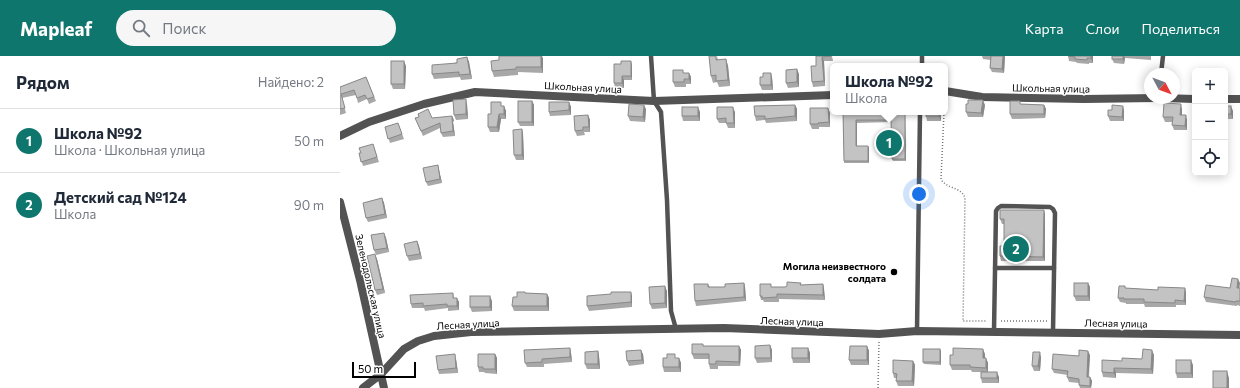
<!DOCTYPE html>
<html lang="ru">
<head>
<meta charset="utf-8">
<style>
	body { margin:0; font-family:Commissioner,sans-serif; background:#f6f6f7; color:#1f2937 }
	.controls { position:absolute; right:12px; top:12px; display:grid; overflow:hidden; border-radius:6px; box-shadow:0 2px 10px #0003 }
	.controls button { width:36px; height:36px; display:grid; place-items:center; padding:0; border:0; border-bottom:1px solid #e0e1e3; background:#fff; color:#1f2937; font:20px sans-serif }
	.compass { position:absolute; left:804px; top:12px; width:36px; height:36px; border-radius:50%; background:#fff; box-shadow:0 2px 10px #0003; rotate:131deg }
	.scale { position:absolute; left:12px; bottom:10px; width:64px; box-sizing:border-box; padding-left:4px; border:2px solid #000; border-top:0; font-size:11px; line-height:14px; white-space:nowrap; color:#000; -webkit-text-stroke:3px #fff; paint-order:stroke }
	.you { position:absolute; left:579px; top:138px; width:14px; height:14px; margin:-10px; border:3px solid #fff; border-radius:50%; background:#1a73e8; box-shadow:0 0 0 6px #1a73e833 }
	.badge { display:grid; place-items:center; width:26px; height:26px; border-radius:50%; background:#0f766e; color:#fff; font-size:13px; font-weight:700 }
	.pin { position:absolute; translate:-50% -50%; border:2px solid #fff; box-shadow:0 1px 4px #0006 }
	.popup { position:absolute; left:490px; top:7px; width:118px; height:52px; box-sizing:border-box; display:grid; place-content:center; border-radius:6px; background:#fff; filter:drop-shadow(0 1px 3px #0005); font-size:13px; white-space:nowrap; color:#747a83 }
	.popup b { font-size:15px; color:#1f2937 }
	.popup::after { content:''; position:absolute; left:50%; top:100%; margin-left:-8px; border:8px solid transparent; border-top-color:#fff }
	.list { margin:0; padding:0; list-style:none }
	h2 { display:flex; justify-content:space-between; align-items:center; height:52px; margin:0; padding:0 16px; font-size:17px }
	h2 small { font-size:13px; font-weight:400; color:#747a83 }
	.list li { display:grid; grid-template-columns:26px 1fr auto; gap:12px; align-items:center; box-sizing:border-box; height:64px; padding:0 16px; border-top:1px solid #e0e1e3 }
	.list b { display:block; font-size:15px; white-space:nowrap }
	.list p { margin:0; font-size:13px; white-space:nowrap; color:#747a83 }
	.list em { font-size:13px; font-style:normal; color:#747a83 }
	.icon { flex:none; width:22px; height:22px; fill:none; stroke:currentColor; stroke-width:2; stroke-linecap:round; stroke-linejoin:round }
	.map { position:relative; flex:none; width:900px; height:332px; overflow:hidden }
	header { display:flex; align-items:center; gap:24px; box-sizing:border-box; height:56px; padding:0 20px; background:#0f766e; color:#fff }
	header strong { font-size:19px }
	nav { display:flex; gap:22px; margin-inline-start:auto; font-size:14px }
	.search { width:280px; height:36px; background:#f6f6f7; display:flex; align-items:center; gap:10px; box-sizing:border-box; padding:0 14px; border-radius:22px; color:#747a83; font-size:15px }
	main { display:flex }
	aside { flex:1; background:#fff }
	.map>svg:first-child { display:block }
</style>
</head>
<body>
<header>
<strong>Mapleaf</strong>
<div class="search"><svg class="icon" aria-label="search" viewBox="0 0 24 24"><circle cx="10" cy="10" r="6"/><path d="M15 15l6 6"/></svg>Поиск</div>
<nav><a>Карта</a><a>Слои</a><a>Поделиться</a></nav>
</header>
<main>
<aside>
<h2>Рядом<small>Найдено: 2</small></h2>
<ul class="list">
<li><span class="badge">1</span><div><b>Школа №92</b><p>Школа · Школьная улица</p></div><em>50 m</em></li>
<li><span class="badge">2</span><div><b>Детский сад №124</b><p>Школа</p></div><em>90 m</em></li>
</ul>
</aside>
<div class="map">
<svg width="900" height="332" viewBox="0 0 900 332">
	<rect width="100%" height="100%" fill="#fff"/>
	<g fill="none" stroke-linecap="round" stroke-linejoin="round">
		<!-- path -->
		<g stroke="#757575" stroke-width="1.5" stroke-dasharray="1 2" stroke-linecap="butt">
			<path d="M 604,56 L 601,123 C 606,133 622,131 625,142 L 623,265 L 647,265"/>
			<polyline points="661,265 707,265"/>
			<polyline points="538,332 539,286"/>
		</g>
		<!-- lane -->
		<g stroke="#535353" stroke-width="4.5">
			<polyline points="311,0 314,45 321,56 327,144 331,255 336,273"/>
			<polyline points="582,0 582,10"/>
			<polyline points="821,18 823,0"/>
			<polyline points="655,212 714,212"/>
			<polyline points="577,275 580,56"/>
			<polyline points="654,275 656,155 658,152 661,150 710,151 713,153 715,157 713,276"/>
		</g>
		<!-- street -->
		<g stroke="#535353" stroke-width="8">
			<polyline points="605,35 642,41 744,43 817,42"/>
			<polyline points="821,42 855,43"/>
			<polyline points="885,43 900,43"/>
			<polyline points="0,80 29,66 84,48 135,36 314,45 493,39"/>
			<polyline points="0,146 20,224 44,332"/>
			<polyline points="23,332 41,318 64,293 78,285 94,280 131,276 384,272 539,278 577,275 900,279"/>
		</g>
	</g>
	<!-- wall -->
	<g fill="#a8a8a8">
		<polygon points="159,0 202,0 203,3 203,17 178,16 178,19 154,21 152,15 159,4"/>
		<polygon points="377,0 378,4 386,3 388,10 390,30 379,31 377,26 373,27 371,20"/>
		<polygon points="476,0 492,0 493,5 484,5 485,30 473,31 472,26 476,10"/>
		<polygon points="642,0 665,0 664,17 652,16 650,12 651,4 643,3"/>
		<polygon points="728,0 753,0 753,7 749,7 749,8 737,7 736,6 729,5"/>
		<polygon points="772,0 811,0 811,4 785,2 784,8 774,7 772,3"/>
		<polygon points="127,1 129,6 132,23 121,24 120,21 94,23 92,18"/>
		<polygon points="291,5 292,10 292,24 284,24 284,32 275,32 274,27 281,8"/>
		<polygon points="66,10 65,33 53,33 51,28"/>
		<polygon points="344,17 349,17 351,21 351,28 346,28 346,31 335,31 333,26"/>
		<polygon points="459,18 459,31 448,32 446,27"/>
		<polygon points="26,21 36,45 29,48 27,43 18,47 16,39 2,42 6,57 0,59 0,31"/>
		<polygon points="432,21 433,34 422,34 420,29"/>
		<polygon points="192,45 194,49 194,70 180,70 178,66"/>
		<polygon points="229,46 231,51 231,59 210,60 209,56"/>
		<polygon points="127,48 128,63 116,64 114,59"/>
		<polygon points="681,48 704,49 706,53 705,62 672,63 670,58"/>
		<polygon points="455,49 457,53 457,65 426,67 425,64 416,65 415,60"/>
		<polygon points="645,49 643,61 628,61 626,56"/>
		<polygon points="162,50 164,50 166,55 166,63 161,63 159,76 150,76 148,71 151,58"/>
		<polygon points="885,50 893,55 893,63 885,63"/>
		<polygon points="488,52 490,57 490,71 479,71 479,73 472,73 470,68"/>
		<polygon points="306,53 305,66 290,65 288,60"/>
		<polygon points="842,53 842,59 847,64 847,74 834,74 832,69 832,66 825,66 823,61"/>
		<polygon points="784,54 784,65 770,65 768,60"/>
		<polygon points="360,56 360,65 343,65 342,60"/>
		<polygon points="395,56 395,72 388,72 386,67 379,67 377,63"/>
		<polygon points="503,56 565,56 566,105 553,105 552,103 551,66 517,67 517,90 528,90 529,92 529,107 504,107 504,105"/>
		<polygon points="586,56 601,56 601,65 587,65 586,60"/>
		<polygon points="248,59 250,64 250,76 244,76 245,79 237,80 235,75"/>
		<polygon points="75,62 92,62 114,64 113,66 115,80 103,81 101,77 100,72 83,80"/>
		<polygon points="58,67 64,83 50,87 45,71"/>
		<polygon points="182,73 183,78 184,104 176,104 174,99"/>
		<polygon points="33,88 39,106 23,110 19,97 21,97"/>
		<polygon points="98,109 99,114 102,127 88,130 86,126"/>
		<polygon points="42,142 44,147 47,162 28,166 26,162"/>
		<polygon points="704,154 705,159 705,205 661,205 660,200 664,190 664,168 662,168 660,163"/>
		<polygon points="44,177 46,182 49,196 36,199 34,194"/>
		<polygon points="77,185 79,190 82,203 69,205 67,200"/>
		<polygon points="37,203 45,237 37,239 35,234"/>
		<polygon points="404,227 405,231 406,245 356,250 355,245 368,228 370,231 385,231"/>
		<polygon points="461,227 461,229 483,228 484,233 485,244 439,243 439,246 424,246 423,244 421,244 420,240 432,231 445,231"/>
		<polygon points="748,227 750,231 750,245 736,245 734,240"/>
		<polygon points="786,232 818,234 845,232 846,237 846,249 836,249 836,251 805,251 804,248 786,248 786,247 780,246 778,242"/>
		<polygon points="890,232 900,232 900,250 897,249 897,250 866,246 864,241"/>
		<polygon points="327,235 327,252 312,253 310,248"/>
		<polygon points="113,237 114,242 119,246 119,254 108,255 108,252 85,255 84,252 72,252 71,248"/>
		<polygon points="185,237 207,238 209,242 209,255 174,255 172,250 177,241"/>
		<polygon points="271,238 292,240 292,251 249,255 247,250"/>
		<polygon points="152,245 152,255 132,256 130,251"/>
		<polygon points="363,288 363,290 399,290 401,294 400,310 378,310 378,313 370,313 369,308 369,303 354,303 352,298"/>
		<polygon points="430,289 432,294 432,306 417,307 415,302"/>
		<polygon points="527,290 529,295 529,309 511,309 509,304"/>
		<polygon points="230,292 231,297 232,306 204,308 204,311 187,311 185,307"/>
		<polygon points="468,292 470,297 470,307 453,307 452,302"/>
		<polygon points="600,293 601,296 601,309 584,308 583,306"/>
		<polygon points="258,295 259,300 260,313 247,313 245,308"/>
		<polygon points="155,298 157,302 157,318 145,317 144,316 139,316 138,311"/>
		<polygon points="303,298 304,308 289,310 287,305"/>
		<polygon points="645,298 645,302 648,307 648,316 659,321 659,327 642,327 641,322 641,316 632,316 631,314 612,314 610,309"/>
		<polygon points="750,299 749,321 750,321 752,325 751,332 740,332 739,329 739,327 729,326 727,321 728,319 714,317 712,313 739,300"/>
		<polygon points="814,299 813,318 776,317 776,322 763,321 762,316 782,305 802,303"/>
		<polygon points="701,301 700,315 694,315 692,310"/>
		<polygon points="337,302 339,302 341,307 341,316 324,316 323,311"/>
		<polygon points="116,303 118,317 99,318 98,314"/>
		<polygon points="573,305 575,309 574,330 558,330 556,325 557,322 554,322 553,317"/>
		<polygon points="853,309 853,322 837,322 836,317"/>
	</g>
	<!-- shaded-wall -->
	<g fill="#888">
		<polygon points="201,0 202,0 203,3 203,17 201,11"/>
		<polygon points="663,0 665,0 664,17 662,13"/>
		<polygon points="751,0 753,0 753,7 751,2"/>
		<polygon points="783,0 784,0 785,2 784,8 783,3"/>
		<polygon points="127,1 129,6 132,23 130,18"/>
		<polygon points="482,1 484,5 485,30 484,25"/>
		<polygon points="386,3 388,10 390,30 388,24"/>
		<polygon points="64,5 66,10 65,33 64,28"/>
		<polygon points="291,5 292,10 292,24 291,20"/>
		<polygon points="457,13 459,18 459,31 457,26"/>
		<polygon points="349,17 351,21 351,28 349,23"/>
		<polygon points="431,17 432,21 433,34 431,29"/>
		<polygon points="282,20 284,24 284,32 282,27"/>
		<polygon points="126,43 127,48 128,63 126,58"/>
		<polygon points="643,44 645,49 643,61 641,57"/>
		<polygon points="192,45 194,49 194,70 192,66"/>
		<polygon points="229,46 231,51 231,59 229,54"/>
		<polygon points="841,48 842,53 842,64 840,59"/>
		<polygon points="304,49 306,53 305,66 303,61"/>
		<polygon points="455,49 457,53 457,65 455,60"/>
		<polygon points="704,49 706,53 705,62 704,58"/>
		<polygon points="164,50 166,55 166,63 164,58"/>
		<polygon points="783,50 784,54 784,65 782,61"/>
		<polygon points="891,50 893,55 893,63 891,58"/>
		<polygon points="358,51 360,56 360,65 358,60"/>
		<polygon points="393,51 395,56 395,72 394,67"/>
		<polygon points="488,52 490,57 490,71 489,66"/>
		<polygon points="565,56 566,105 565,103"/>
		<polygon points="599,56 601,56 601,65 599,60"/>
		<polygon points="159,58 161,63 159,76 157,71"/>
		<polygon points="248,59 250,64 250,76 249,71"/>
		<polygon points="846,59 847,64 847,74 845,70"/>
		<polygon points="112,60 114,64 113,66 115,80 113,75 112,62"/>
		<polygon points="516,64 517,67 517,92 516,90"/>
		<polygon points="182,73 183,78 184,104 182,99"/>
		<polygon points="528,90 529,92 529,107 528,105"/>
		<polygon points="98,109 99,114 102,127 100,123"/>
		<polygon points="42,142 44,147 47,162 45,158"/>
		<polygon points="704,154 705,159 705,205 703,201"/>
		<polygon points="44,177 46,182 49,196 47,192"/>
		<polygon points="77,185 79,190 82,203 80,198"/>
		<polygon points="35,198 37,203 45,237 43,233"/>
		<polygon points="898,223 900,227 899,236 897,232"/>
		<polygon points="404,227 405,231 406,245 404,241"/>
		<polygon points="748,227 750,231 750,245 748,240"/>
		<polygon points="483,228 484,233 485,244 483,239"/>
		<polygon points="325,230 327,235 327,252 325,247"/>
		<polygon points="845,232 846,237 846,249 844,245"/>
		<polygon points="291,236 292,240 292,251 291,246"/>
		<polygon points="207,238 209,242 209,255 207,250"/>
		<polygon points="150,240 152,245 152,255 150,251"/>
		<polygon points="117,242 119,246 119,254 117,250"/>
		<polygon points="430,289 432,294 432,306 431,302"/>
		<polygon points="399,290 401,294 400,310 399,306"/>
		<polygon points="527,290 529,295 529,309 527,304"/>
		<polygon points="230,292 231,297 232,306 230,301"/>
		<polygon points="468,292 470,297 470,307 468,302"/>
		<polygon points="600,293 601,296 601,309 600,306"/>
		<polygon points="643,293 645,298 645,307 643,302"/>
		<polygon points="301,294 303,298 304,308 302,304"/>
		<polygon points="812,294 814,299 813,318 811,313"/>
		<polygon points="258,295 259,300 260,313 258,308"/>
		<polygon points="748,295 750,299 748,325 747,321"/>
		<polygon points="700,296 701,301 700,315 698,310"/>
		<polygon points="115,298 116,303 118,317 116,312"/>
		<polygon points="155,298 157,302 157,318 155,313"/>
		<polygon points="339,302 341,307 341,316 339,311"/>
		<polygon points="646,302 648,307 648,317 646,312"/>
		<polygon points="851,304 853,309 853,322 851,317"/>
		<polygon points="573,305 575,309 574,330 572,325"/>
		<polygon points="774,312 776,317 776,322 774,317"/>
		<polygon points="887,315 889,322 889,332 887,332"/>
		<polygon points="657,316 659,321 659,327 657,322"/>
		<polygon points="750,321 752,325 751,332 750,330"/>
	</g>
	<!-- building -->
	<g fill="#c3c3c3" stroke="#888">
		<polygon points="159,0 201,0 201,11 176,11 176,13 152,15 151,5 159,4"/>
		<polygon points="369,0 376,0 376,4 386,3 388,24 376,25 376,19 371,20"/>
		<polygon points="476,0 491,0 482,1 484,25 472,26 471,10 476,10"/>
		<polygon points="651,0 663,0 662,13 650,12"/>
		<polygon points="728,0 751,0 751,2 747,2 747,4 735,3 735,1"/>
		<rect x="772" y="0" width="11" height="3"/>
		<polygon points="127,1 130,18 119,19 119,16 92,18 92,9 117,7 117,3"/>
		<rect x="51" y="5" width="13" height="23"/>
		<polygon points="281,5 291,5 291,20 282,20 282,27 274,27 274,8 281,8"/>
		<polygon points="457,13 457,26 446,27 446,14"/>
		<polygon points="333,14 343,14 343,17 349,17 349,23 344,23 344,26 333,26"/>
		<polygon points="423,17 431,17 431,29 420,29 420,21 423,21"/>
		<polygon points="26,21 34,41 27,43 25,39 17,42 14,34 1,38 5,52 0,53 0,31"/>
		<polygon points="126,43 126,58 114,59 113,44"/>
		<polygon points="628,44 643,44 641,57 626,56 626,48 628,48"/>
		<rect x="178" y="45" width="14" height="21"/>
		<polygon points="670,45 680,45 680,48 704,49 704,58 670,58"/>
		<polygon points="151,46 161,46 161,50 164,50 164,58 159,58 157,71 148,71 148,58 151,58"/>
		<polygon points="209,46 229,46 229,54 209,56"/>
		<polygon points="824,47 841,48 840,59 846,59 845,70 832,69 833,61 823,61"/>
		<polygon points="289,48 304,49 303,61 288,60"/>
		<polygon points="455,49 455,60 425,63 425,60 415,60 414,50"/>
		<polygon points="772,49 783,50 782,61 768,60 768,54 772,54"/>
		<rect x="885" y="50" width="6" height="8"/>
		<rect x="342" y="51" width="16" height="9"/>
		<polygon points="377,51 393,51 394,67 386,67 386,62 377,63"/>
		<polygon points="470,52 488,52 489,66 478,67 478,68 470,68"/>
		<polygon points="88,53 92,62 112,60 112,62 113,75 101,77 100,67 81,75 75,62 79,61 78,58"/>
		<polygon points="503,56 565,56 565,103 552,103 551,64 516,64 516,90 528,90 528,105 504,105"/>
		<rect x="586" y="56" width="13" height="4"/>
		<polygon points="248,59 249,71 243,71 243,74 235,75 234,60"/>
		<polygon points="58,67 62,78 48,83 45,71"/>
		<polygon points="182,73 182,99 174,99 173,74"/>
		<polygon points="33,88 37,101 21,106 19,97 21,97 19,92"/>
		<polygon points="98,109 100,123 86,126 83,112"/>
		<polygon points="42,142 45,158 26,162 23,147"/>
		<polygon points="660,154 704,154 703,201 660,200 660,190 664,190 664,163 660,163"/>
		<polygon points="44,177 47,192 34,194 31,179"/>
		<polygon points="77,185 80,198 67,200 64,188"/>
		<polygon points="35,198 43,233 35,234 27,200"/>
		<polygon points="892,222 898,223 897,232 900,232 900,245 896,245 895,246 864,241 866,229 890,232"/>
		<polygon points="447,226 461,227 460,229 483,228 483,239 437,238 437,241 422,242 422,240 420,240 420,228 431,228 431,231 445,231 447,230"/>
		<polygon points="404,227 404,241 355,245 354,228 368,228 368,231 385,231 385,228"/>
		<rect x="734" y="227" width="14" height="13"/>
		<polygon points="325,230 325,247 310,248 309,231"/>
		<polygon points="779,230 785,230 785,232 818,234 818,231 845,232 844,245 835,244 835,247 804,246 804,243 784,243 784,242 778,242"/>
		<polygon points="177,236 185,236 185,237 207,238 207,250 172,250 173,241 177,241"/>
		<polygon points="271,236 291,236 291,246 247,250 247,240 271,238"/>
		<polygon points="113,237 113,242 117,242 117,250 107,250 107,248 83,250 83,247 71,248 70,239"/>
		<rect x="130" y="240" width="20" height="11"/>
		<polygon points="352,288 363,288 363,290 399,290 399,306 376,305 376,308 369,308 369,298 352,298"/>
		<polygon points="430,289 431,302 415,302 415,290"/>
		<polygon points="510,290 527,290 527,304 509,304"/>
		<polygon points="230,292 230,301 202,303 202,306 185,307 184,294"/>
		<rect x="452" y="292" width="16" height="10"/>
		<polygon points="613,292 643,293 643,302 646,302 646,312 630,311 630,309 610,309 610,299 613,299"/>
		<rect x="583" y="293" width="17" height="13"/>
		<polygon points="803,293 812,294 811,313 774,312 774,317 762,316 762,304 782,305 782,302 802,303"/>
		<polygon points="301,294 302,304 287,305 286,295"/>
		<polygon points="739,294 748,295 747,321 750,321 750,330 739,329 739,323 727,321 728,315 712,313 713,298 739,300"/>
		<polygon points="258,295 258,308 245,308 245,296"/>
		<polygon points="693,296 700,296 698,310 692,310"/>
		<polygon points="115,298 116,312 98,314 96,300"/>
		<polygon points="138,298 155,298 155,313 143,313 143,311 138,311"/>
		<polygon points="327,298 335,298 335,302 339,302 339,311 323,311 323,302 327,302"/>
		<polygon points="553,304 573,305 572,325 556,325 557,318 553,317"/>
		<rect x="836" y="304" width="15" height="13"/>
		<rect x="873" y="315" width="14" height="17"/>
		<rect x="641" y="316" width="16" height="6"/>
	</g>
	<!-- markers -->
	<circle fill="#000" stroke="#fff" stroke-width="1.5" cx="554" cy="216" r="4"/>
	<g text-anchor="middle" stroke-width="3" stroke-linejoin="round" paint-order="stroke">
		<!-- street labels -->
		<g font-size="10" fill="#000" stroke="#fff">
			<text transform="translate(243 31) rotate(3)" y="4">Школьная улица</text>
			<text transform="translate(711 32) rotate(1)" y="4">Школьная улица</text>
			<text transform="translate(31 230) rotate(77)" y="4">Зеленодольская улица</text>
			<text transform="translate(452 265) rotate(2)" y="4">Лесная улица</text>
			<text transform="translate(776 267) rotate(1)" y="4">Лесная улица</text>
			<text transform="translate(128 268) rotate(-3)" y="4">Лесная улица</text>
		</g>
		<!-- poi labels -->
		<g font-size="10" font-weight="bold" fill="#000" stroke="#fff" text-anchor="end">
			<text x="546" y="214">Могила неизвестного<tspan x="546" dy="12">солдата</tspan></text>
		</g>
	</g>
</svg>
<div class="controls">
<button>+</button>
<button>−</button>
<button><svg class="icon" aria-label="locate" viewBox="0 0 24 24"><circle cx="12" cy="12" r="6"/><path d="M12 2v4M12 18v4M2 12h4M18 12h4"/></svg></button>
</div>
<svg class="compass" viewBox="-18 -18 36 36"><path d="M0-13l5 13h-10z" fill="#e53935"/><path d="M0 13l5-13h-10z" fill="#747a83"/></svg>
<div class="scale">50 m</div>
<div class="you"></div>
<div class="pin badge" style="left:549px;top:87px">1</div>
<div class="popup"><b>Школа №92</b>Школа</div>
<div class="pin badge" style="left:676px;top:193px">2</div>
</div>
</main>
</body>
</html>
